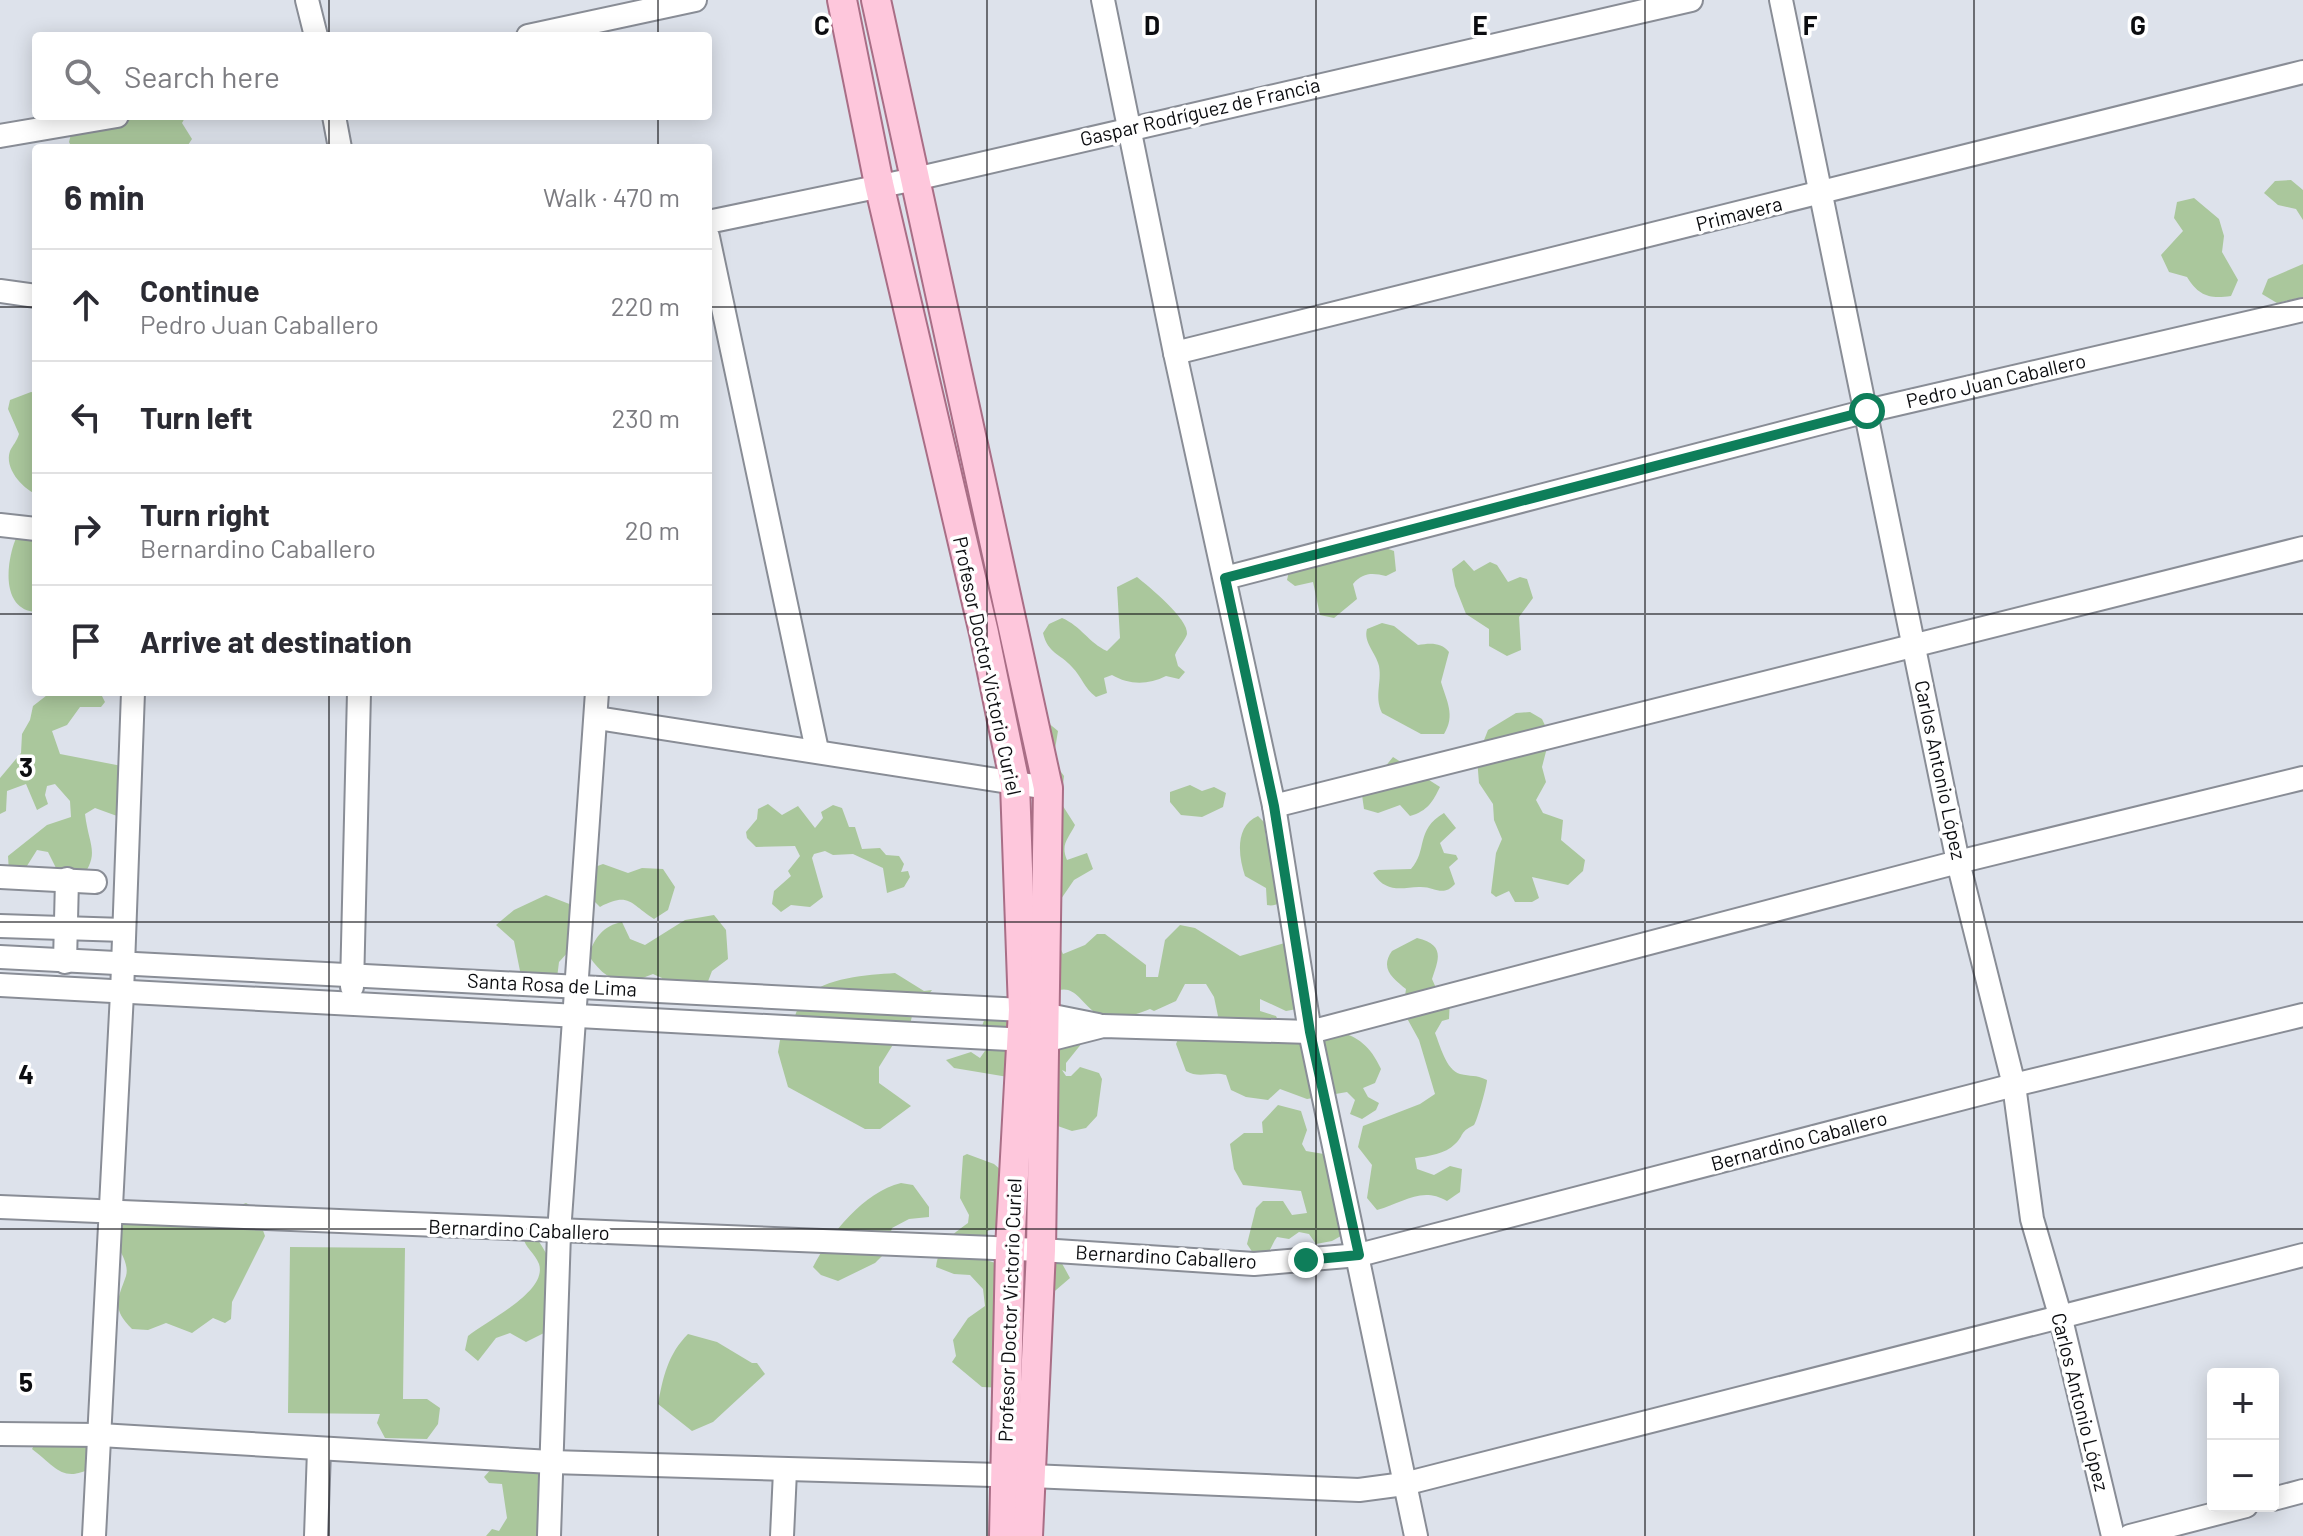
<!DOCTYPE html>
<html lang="en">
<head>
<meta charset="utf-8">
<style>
	body { margin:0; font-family:Barlow,sans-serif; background:#f7f7f7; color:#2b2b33 }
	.controls { position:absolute; right:24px; bottom:24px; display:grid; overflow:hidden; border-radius:8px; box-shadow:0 4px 20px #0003 }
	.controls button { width:72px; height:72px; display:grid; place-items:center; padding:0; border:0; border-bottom:2px solid #e1e1e2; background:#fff; color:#2b2b33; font:40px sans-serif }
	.stop { position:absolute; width:24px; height:24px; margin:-18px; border:6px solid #0e7e5a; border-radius:50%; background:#fff }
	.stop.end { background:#0e7e5a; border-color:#fff; box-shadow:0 2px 8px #0008 }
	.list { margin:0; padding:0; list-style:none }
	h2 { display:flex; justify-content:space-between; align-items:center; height:104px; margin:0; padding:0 32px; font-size:34px }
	h2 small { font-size:26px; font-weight:400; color:#7c7c81 }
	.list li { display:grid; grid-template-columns:52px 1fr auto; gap:24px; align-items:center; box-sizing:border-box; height:112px; padding:0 32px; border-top:2px solid #e1e1e2 }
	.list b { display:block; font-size:30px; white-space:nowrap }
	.list p { margin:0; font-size:26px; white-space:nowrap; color:#7c7c81 }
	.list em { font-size:26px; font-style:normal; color:#7c7c81 }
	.icon { flex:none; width:44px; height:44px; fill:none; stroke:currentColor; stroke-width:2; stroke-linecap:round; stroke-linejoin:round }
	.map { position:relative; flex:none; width:2303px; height:1536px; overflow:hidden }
	.search { position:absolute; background:#fff; box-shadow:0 4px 20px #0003; left:32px; top:32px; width:680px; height:88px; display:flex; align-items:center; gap:20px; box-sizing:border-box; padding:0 28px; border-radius:8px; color:#7c7c81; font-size:30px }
	.panel { position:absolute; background:#fff; box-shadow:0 4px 20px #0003; left:32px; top:144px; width:680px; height:552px; border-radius:8px }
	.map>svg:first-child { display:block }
</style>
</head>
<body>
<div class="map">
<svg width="2303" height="1536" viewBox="0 0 2303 1536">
	<rect width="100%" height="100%" fill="#dde2eb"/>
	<!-- green -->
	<g fill="#aac79c">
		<polygon points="92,116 186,116 182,123 192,139 186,148 72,148 69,142 72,130"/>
		<polygon points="2291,180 2303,190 2303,220 2296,209 2278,205 2264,193 2275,181"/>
		<path d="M 2194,198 L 2219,219 L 2224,236 L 2222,252 L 2238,280 L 2231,296 C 2209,299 2199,296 2187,277 L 2169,272 L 2161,255 L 2183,231 L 2174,218 L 2177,202 Z"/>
		<polygon points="2303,264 2303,297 2277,303 2262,294 2268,279"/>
		<path d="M 31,392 L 36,393 L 36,494 C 22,488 4,468 10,451 C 13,445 17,441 19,434 L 8,409 L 10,400 Z"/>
		<path d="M 36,519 L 36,612 C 0,610 6,560 17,536 C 21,529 30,523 36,519 Z"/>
		<path d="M 1383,547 L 1394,551 L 1396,571 L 1386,576 C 1373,573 1363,572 1353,584 L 1357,599 L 1334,618 L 1320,615 L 1313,582 L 1295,586 L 1287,580 L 1289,571 Z"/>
		<polygon points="1464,560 1474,571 1490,562 1497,565 1508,582 1520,577 1527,579 1533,598 1519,617 1521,650 1507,656 1489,646 1489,629 1466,614 1455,586 1452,569"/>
		<path d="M 1137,577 C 1148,586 1189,619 1187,634 C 1186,639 1177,649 1175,655 L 1178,666 L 1185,672 L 1179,679 L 1166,676 C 1148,685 1129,685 1112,675 L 1104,678 L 1107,693 L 1096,697 C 1084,688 1082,677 1072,667 C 1060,653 1048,654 1043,633 L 1049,624 L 1062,618 C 1081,626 1089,643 1107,651 L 1120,638 L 1117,587 Z"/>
		<path d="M 1382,623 L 1394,626 L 1418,645 C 1430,643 1441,642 1449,652 L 1441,682 C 1446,700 1456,715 1444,734 L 1421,734 L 1382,713 C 1374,696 1382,683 1379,666 C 1376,653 1363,642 1367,629 Z"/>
		<path d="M 51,692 L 100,692 L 105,702 L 101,707 L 80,707 L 67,725 L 52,731 L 60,754 L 132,768 L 117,816 L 95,808 L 85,814 C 89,848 102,854 77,883 L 57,870 L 48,852 L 37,850 L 25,869 L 9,872 L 8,856 L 47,825 L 71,817 L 70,801 L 55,784 L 47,786 L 45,795 L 48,804 L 37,810 L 26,784 L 7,791 L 6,811 L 0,814 L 0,778 L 21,753 L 22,734 L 30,720 L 33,706 Z"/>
		<path d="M 1018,698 L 1058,731 L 1053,761 L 1064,776 L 1061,803 L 1075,825 C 1069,838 1060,844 1067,860 L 1087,853 L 1093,869 L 1074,880 L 1061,899 L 1055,895 L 1051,882 L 1027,754 L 1012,740 L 1009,710 Z"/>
		<polygon points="1530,712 1542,719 1550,736 1542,767 1546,782 1536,800 1543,813 1563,820 1561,840 1585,860 1583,871 1568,885 1532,877 1539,898 1532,902 1515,902 1509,891 1496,897 1491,893 1496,853 1502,839 1494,820 1493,804 1479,783 1477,758 1488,730 1516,713"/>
		<path d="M 1393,757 L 1440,787 C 1433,801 1428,811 1410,816 L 1400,805 L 1378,813 L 1364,809 L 1362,795 Z"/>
		<polygon points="1190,785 1202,791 1214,787 1226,793 1223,807 1202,817 1181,815 1170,802 1170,792"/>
		<polygon points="768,804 782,815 798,806 815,828 823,818 821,812 833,805 842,808 849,827 855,827 862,849 880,848 886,855 899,856 904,864 901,872 908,871 910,877 904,887 887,893 883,868 853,854 833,855 825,851 814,854 812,858 823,897 810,907 791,905 781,912 772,904 774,891 791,876 788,871 800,856 795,846 756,847 747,838 746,832 757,819 758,809"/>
		<path d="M 1444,813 L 1456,828 L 1440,843 L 1444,853 L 1456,855 L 1458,859 L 1449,867 L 1455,884 C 1442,898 1435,886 1419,887 C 1400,888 1386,893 1373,873 L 1378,870 L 1411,869 C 1428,850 1415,830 1444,813 Z"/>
		<path d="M 1258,816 L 1264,822 L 1266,838 L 1298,881 C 1291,893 1282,908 1267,905 L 1266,888 L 1245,876 C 1238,855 1235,826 1258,816 Z"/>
		<path d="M 603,864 L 628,873 L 642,868 L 663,869 L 675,887 L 668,910 L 654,919 C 631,905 630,891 600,907 L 593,900 L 592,868 Z"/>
		<polygon points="546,895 572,905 569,951 559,962 557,978 539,984 520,971 514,941 496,925 514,910"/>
		<path d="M 714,915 L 726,930 L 728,959 L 712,971 L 707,984 L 662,987 L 662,978 L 653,974 C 624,986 608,984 589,956 C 593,939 604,925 622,922 L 630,939 L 645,945 L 685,920 Z"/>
		<path d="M 1061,917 L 1058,943 L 1063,954 L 1085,945 L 1097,934 L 1105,934 L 1146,965 L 1146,977 L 1158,977 L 1165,940 L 1180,925 L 1195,928 L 1240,956 L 1288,942 L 1297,1009 L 1286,1011 L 1260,999 L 1260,1011 L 1276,1016 L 1281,1027 C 1324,1030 1361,1023 1381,1069 L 1375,1083 L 1363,1088 L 1368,1097 L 1379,1103 L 1376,1110 L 1362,1119 L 1350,1114 L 1355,1100 L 1347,1092 L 1307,1099 L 1280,1089 L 1268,1100 L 1246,1097 L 1231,1090 L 1226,1075 C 1212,1071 1199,1079 1186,1071 L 1176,1044 L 1178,1039 L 1215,1021 L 1218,1016 L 1214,997 L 1206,984 L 1185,984 L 1176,1001 L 1154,1011 L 1150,1009 C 1134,1016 1109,1023 1093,1011 C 1079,1000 1072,981 1051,994 L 1055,920 Z"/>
		<path d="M 1417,938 C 1445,945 1439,958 1432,979 L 1436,988 L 1450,998 L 1449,1019 L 1442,1021 L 1435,1033 C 1440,1045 1446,1070 1460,1074 C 1471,1077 1475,1074 1487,1080 C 1487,1086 1477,1121 1474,1125 C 1458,1133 1465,1135 1455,1144 C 1445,1154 1429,1156 1415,1158 L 1417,1169 L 1434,1175 L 1450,1166 L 1462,1169 L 1460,1192 L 1447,1201 C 1421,1186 1403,1203 1377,1210 L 1367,1198 L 1372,1165 L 1358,1147 L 1363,1126 L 1420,1104 L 1435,1094 L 1419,1040 L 1403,1011 L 1406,989 C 1394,979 1379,969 1392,951 Z"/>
		<path d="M 895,973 L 924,991 L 932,990 L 912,1016 L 909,1029 L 894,1043 L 879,1067 L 879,1083 L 911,1106 L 880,1129 L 865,1129 L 788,1087 L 778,1052 L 780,1040 C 796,1030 792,1011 805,998 C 825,977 867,975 895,973 Z"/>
		<polygon points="987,1012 1079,1039 1082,1043 1066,1063 1066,1072 1062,1070 1066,1076 1071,1076 1080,1067 1099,1073 1102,1079 1097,1116 1086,1128 1072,1131 1052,1124 1008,1077 954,1068 946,1060 971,1052 980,1058 987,1048 981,1029"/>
		<path d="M 1278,1105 L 1301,1111 L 1307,1130 L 1302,1144 L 1306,1151 L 1342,1157 L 1351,1171 L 1348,1232 L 1332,1241 L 1316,1244 L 1309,1234 L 1299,1232 L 1289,1239 L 1277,1237 C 1269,1248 1272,1256 1255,1256 L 1247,1244 L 1256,1208 L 1263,1201 L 1283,1201 L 1292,1215 L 1307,1213 L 1301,1191 L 1243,1185 L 1234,1169 L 1230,1144 L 1244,1133 L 1263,1133 L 1262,1122 Z"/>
		<path d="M 967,1154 L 994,1164 L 1027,1193 C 1027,1228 1012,1222 987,1231 L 989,1261 L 999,1264 L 1019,1257 L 1059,1258 L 1070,1278 L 1042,1302 L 1026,1367 L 1007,1388 L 982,1387 L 952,1362 L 956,1356 L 953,1340 L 968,1318 L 985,1306 L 983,1289 L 970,1275 L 954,1274 L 936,1267 C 939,1245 951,1235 968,1223 L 969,1215 L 960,1198 L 963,1156 Z"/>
		<path d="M 901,1183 L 913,1185 L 929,1207 L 929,1217 L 909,1219 L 892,1228 L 884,1254 L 875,1263 L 838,1281 L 821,1275 L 813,1267 C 830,1234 864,1192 901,1183 Z"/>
		<path d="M 246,1203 L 255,1208 L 265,1236 L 232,1302 L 231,1319 L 225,1323 L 213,1318 L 192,1333 L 166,1323 L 148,1330 L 132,1329 C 111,1308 118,1299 126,1276 C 129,1266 122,1254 117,1245 L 124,1222 L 232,1208 Z"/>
		<path d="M 529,1228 C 545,1247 567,1289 569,1314 L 554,1328 L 526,1342 L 510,1333 L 496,1338 L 478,1361 L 465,1350 L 468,1336 C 486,1321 548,1292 539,1264 C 535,1253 525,1248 523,1237 Z"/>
		<polygon points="290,1247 405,1248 403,1399 427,1399 440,1408 438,1424 427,1439 385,1438 377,1423 380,1414 288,1413"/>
		<path d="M 688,1334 L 717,1342 L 752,1363 L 757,1363 L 765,1374 L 713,1422 L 692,1431 L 658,1404 C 663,1377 668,1354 688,1334 Z"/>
		<path d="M 89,1432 L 93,1467 C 63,1484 56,1467 32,1449 L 38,1438 Z"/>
		<path d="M 540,1466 C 541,1490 536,1514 541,1536 L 486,1536 L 492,1529 L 499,1531 L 507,1518 L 502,1484 L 489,1483 L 484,1477 L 493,1467 Z"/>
	</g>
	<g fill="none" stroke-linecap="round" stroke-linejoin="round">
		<defs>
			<g id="minor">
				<polyline points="307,0 316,36"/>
				<polyline points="1103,0 1175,353 1274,806 1310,1032 1416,1536"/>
				<polyline points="1781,0 1958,862 2014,1085 2032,1219 2060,1315 2113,1536"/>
				<polyline points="528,36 695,0"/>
				<polyline points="334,116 340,148"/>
				<polyline points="0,136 117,116"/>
				<polyline points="708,222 915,179 1691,0"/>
				<polyline points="708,237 817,750"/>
				<polyline points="0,291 36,296"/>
				<polyline points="1175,353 2303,72"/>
				<polyline points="0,525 36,529"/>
				<polyline points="1225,578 1867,411 2303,310"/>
				<polyline points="597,718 1048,788"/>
				<polyline points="1274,806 2303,548"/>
				<polyline points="0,877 95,882"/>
				<polyline points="0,926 124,930"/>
				<polyline points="0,957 1023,1010 1098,1025"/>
				<polyline points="65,962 67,879"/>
				<polyline points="0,985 1044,1041 1103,1026 1310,1032 1958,862 2303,778"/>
				<polyline points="352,987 359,692"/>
				<polyline points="0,1207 1041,1250 1254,1264 1359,1255 2014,1085 2303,1015"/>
				<polyline points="0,1434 100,1435 551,1462 1031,1476 1359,1490 1404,1484 2303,1255"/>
				<polyline points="2273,1499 2303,1491"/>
				<polyline points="94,1536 122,993 133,692"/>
				<polyline points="316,1536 319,1450"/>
				<polyline points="549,1536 559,1233 597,692"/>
				<polyline points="782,1536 785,1471"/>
				<polyline points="2130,1536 2246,1506"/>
			</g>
			<g id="major">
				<polyline points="842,0 879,184 984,633 1015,784 1023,1010 1010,1249 1004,1536"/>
				<polyline points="876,0 1048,788 1041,1250 1028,1536"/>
			</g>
		</defs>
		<!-- minor casing -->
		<use href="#minor" stroke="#898d96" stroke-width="26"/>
		<!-- major casing -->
		<use href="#major" stroke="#a96e86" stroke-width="32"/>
		<!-- minor -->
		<use href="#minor" stroke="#fff" stroke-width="22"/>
		<!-- major -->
		<use href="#major" stroke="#fec7dc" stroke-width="28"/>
	</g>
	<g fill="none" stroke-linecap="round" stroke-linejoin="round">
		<!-- route -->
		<polyline stroke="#0e7e5a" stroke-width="10" points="1306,1260 1359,1255 1310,1032 1274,806 1225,578 1867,411"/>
	</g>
	<!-- grid -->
	<path fill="none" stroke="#0c0d10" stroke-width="2" stroke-opacity="0.55" d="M 329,0 L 329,36M 658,0 L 658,36M 987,0 L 987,1536M 1316,0 L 1316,1536M 1645,0 L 1645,1536M 1974,0 L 1974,1536M 329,116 L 329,148M 658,116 L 658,148M 0,307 L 36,307M 708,307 L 2303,307M 0,614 L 36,614M 708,614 L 2303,614M 329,692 L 329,1536M 658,692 L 658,1536M 0,922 L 2303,922M 0,1229 L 2303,1229"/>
	<g text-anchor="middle" stroke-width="7" stroke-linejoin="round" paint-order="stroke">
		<!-- street labels -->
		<g font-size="20" fill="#0c0d10" stroke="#fff">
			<text transform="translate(1200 112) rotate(-13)" y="7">Gaspar Rodríguez de Francia</text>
			<text transform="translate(1739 214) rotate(-14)" y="7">Primavera</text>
			<text transform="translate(1996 381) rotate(-13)" y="7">Pedro Juan Caballero</text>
			<text transform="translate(987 666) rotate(78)" y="7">Profesor Doctor Victorio Curiel</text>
			<text transform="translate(1940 770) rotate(78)" y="7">Carlos Antonio López</text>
			<text transform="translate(552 985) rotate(3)" y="7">Santa Rosa de Lima</text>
			<text transform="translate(1799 1141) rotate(-15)" y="7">Bernardino Caballero</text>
			<text transform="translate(519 1230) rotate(2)" y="7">Bernardino Caballero</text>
			<text transform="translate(1166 1257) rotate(3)" y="7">Bernardino Caballero</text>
			<text transform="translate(1010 1310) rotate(-88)" y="7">Profesor Doctor Victorio Curiel</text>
			<text transform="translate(2080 1402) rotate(76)" y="7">Carlos Antonio López</text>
		</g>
	</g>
	<g font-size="26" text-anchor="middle" font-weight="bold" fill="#0c0d10" stroke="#fff" stroke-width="7" stroke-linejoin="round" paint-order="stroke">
		<text x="822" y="35">C</text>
		<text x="1152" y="35">D</text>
		<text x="1480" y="35">E</text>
		<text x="1810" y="35">F</text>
		<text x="2138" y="35">G</text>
		<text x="26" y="777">3</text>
		<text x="26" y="1084">4</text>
		<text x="26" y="1392">5</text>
	</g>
</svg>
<div class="controls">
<button>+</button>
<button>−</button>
</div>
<div class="stop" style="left:1867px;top:411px"></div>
<div class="stop end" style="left:1306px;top:1260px"></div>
<div class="search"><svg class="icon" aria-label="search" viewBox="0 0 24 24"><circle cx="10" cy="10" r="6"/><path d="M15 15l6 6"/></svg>Search here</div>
<section class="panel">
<h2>6 min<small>Walk · 470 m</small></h2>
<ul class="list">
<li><svg class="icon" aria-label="ahead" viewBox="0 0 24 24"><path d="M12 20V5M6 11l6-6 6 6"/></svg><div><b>Continue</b><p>Pedro Juan Caballero</p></div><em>220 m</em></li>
<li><svg class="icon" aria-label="left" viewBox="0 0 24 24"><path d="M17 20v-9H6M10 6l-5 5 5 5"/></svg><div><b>Turn left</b></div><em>230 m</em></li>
<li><svg class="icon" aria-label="right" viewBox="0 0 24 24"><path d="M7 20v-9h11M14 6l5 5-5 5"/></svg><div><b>Turn right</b><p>Bernardino Caballero</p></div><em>20 m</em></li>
<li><svg class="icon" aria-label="arrive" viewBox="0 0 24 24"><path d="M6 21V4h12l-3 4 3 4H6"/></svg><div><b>Arrive at destination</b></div></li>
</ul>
</section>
</div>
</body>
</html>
